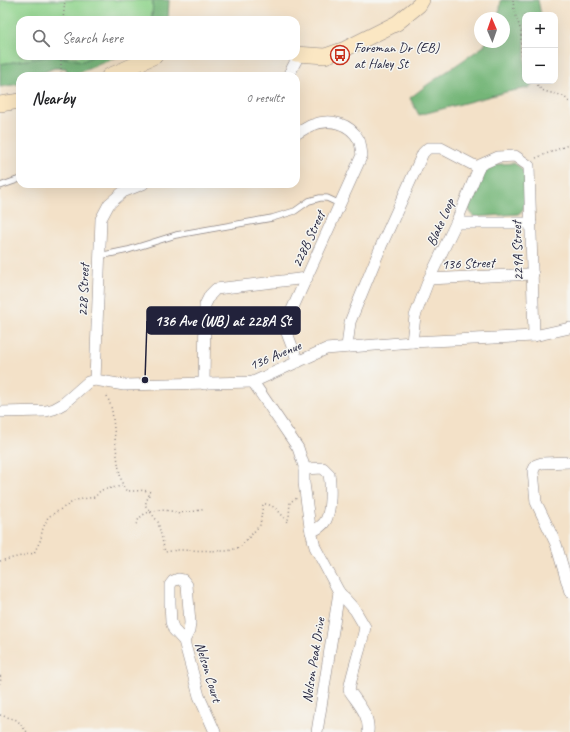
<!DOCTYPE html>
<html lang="en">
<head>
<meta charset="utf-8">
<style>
	body { margin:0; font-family:Caveat,sans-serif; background:#f2f2f2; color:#202124 }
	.controls { position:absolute; right:12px; top:12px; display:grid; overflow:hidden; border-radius:8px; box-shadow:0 4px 16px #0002 }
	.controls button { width:36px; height:36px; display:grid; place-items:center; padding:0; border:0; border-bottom:1px solid #e0e0e0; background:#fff; color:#202124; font:20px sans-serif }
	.compass { position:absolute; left:474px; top:12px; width:36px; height:36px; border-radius:50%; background:#fff; box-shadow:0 4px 16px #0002; rotate:358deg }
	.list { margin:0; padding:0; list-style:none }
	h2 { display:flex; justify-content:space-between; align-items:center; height:52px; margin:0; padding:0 16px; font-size:17px }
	h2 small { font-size:13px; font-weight:400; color:#757577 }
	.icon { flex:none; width:22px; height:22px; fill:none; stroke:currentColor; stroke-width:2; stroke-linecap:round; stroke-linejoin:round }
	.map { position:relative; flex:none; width:570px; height:732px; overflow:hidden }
	.search { position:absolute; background:#fff; box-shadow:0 4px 16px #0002; left:16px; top:16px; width:284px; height:44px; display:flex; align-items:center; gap:10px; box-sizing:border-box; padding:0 14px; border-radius:12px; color:#757577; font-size:15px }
	.panel { position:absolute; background:#fff; box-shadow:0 4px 16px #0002; left:16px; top:72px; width:284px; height:116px; border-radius:12px }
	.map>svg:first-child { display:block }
</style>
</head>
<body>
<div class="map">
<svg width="570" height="732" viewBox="0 0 570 732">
	<rect width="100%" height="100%" fill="#f6f6f2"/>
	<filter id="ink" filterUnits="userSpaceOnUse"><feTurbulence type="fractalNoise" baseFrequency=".025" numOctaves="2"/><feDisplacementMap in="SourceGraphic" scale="8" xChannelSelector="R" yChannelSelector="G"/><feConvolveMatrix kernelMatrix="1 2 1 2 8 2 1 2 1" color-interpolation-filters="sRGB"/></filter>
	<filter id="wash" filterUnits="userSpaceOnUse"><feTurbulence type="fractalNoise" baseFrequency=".012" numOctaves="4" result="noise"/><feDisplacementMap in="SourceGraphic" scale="16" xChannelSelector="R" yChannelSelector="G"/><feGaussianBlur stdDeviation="0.9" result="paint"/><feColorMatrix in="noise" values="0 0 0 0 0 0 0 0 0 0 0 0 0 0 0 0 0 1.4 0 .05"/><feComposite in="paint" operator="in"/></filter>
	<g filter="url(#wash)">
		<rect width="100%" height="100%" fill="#f3e1c8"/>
		<!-- green -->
		<polygon fill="#91d48d" stroke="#5a7b64" points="0,0 153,0 152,18 149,20 20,20 20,56 94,56 83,61 53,56 0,64"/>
		<!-- forest -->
		<g fill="#74b678" stroke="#4b6c5a">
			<polygon points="153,0 169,0 168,20 149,20 152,18"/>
			<polygon points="501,0 538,0 541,15 525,15 525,81 535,81 529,88 506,92 419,115 410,98 427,85 484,46 486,42 504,42 504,18 496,18 500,9"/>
			<polygon points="53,56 83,61 94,56 119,56 71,76 68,76 66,68 54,68 42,73 41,76 20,76 20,84 0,87 0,64"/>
			<path d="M 513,163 C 518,165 523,169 525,174 C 526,177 525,203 524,207 C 523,210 521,212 518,214 L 474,217 L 469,210 L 469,205 L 483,170 L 490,165 Z"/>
		</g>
	</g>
	<g filter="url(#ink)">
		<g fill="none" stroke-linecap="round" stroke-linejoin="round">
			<defs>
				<g id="lane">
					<polyline points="0,186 20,179"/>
					<polyline points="99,256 128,250 176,235 272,218 295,211 309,201 320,198 327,198 340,204"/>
				</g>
				<g id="street">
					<polyline points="288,76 299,55"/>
					<path d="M 296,134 C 301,131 307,127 312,125 C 330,118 350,123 359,140 C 361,144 361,150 362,155 L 290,314 L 287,333 L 298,362"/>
					<polyline points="456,223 531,223"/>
					<polyline points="429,279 533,274"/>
					<polyline points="412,342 415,316 429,279 456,223 480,165 498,157 515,156 529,166 534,336"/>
					<polyline points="347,347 350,322 382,244 423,153 428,148 441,148 479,168"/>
					<polyline points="95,380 101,219 109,204 123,192 143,184"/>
					<polyline points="253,382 298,448 304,466 304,483 310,527 315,547 339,592 317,732"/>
					<polyline points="204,384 205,305 210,295 216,289 307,278"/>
					<polyline points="0,412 46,411 54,409 63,404 88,382 95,380 124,385 253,382 326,349 412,342 534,336 570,328"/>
					<polyline points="570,462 542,463 536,465 533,471 536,502 556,544 570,592"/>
					<path d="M 304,469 L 323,468 L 329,474 C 331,485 331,510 326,520 C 323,526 317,529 311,532"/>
					<path d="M 339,592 L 355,610 L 365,627 C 361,649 353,668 349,690 C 358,704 370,715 368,732"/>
					<polyline points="184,641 189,631 190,623 187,585 183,580 178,579 173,581 170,585 170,603 171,622 174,630 184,641 199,696 215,732"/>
				</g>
				<g id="secondary">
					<polyline points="296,54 325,56 345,49 397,23 419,5 422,0"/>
					<polyline points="109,76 155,56"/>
					<polyline points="0,104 20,101"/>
				</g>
			</defs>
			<!-- lane casing -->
			<use href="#lane" stroke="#8a8282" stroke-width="7"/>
			<!-- street casing -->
			<use href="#street" stroke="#8a8282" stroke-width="12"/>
			<!-- secondary casing -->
			<use href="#secondary" stroke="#8a8282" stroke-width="16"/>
			<!-- path -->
			<g stroke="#8a8282" stroke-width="1.5" stroke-dasharray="1 3" stroke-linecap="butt">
				<polyline points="513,0 514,10 521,31 521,56 525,60"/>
				<polyline points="63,20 65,0"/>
				<polyline points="61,56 61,76"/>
				<path d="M 536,81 C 540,95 552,91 563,96 C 565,97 568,101 570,103"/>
				<polyline points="536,158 568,145 570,143"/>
				<path d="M 107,396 C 109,401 111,406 112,411 C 114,423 118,486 126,490 C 133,493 143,488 150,492 L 145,505 L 158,522 L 165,552 L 177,550 L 228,551 L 240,547 L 260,525 L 263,504 C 273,503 282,514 287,522 L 289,517 L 290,502 L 297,498"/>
				<polyline points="178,513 197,511 204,508"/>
				<path d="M 136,524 C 137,523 138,520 139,519 C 147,508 167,509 178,513 L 180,517"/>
				<polyline points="0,561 34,553 41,539 42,531 48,517 76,500 95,497 101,490 122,486"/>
				<polyline points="0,676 1,677 0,684"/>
				<polyline points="0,715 17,720 27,732"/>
			</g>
			<!-- lane -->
			<use href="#lane" stroke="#fff" stroke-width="5.5"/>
			<!-- street -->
			<use href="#street" stroke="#fff" stroke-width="11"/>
			<!-- secondary -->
			<use href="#secondary" stroke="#fbe7c3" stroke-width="15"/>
		</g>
	</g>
	<!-- icons -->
	<defs>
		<symbol id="bus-ring" viewBox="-11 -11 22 22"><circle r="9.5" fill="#f6f6f2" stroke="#c8321e" stroke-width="1.5"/><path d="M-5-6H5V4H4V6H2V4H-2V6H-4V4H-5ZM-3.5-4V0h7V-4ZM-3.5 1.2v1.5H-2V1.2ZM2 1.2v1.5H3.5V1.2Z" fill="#c8321e"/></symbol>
	</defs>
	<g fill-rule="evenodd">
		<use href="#bus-ring" x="329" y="44" width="22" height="22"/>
	</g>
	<g text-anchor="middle" stroke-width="3" stroke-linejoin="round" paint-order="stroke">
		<!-- poi labels -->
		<g font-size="14" fill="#22223b" stroke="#f6f6f2" text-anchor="start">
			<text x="354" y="52">Foreman Dr (EB)<tspan x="354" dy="16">at Haley St</tspan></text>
		</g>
		<!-- street labels -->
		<g font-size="14" fill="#22223b" stroke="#f6f6f2">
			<text transform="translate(440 222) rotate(-66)" y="5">Blake Loop</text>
			<text transform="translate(308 239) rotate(-65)" y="5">228B Street</text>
			<text transform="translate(517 251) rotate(-92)" y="5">229A Street</text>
			<text transform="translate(468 263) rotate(-2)" y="5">136 Street</text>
			<text transform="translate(83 290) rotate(-88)" y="5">228 Street</text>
			<text transform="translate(275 355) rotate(-23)" y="5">136 Avenue</text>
			<text transform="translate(313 660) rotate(-81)" y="5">Nelson Peak Drive</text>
			<text transform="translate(209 672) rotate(73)" y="5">Nelson Court</text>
		</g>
	</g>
	<!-- callouts -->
	<path fill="none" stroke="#22223b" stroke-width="1.5" d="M145 380L147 321"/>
	<circle fill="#22223b" stroke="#f6f6f2" stroke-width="1.5" cx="145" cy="380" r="4"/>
	<rect fill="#22223b" stroke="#22223b" stroke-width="1.5" x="147" y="307" width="153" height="27" rx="4"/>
	<g font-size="15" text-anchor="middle" font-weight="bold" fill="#fff">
		<text x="223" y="326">136 Ave (WB) at 228A St</text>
	</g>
</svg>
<div class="controls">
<button>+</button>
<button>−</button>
</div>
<svg class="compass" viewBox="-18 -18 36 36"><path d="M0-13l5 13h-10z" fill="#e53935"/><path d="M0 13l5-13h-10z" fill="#757577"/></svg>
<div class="search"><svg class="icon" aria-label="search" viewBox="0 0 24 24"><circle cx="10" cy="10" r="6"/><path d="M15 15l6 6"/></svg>Search here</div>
<section class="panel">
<h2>Nearby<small>0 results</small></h2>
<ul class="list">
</ul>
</section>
</div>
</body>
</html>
